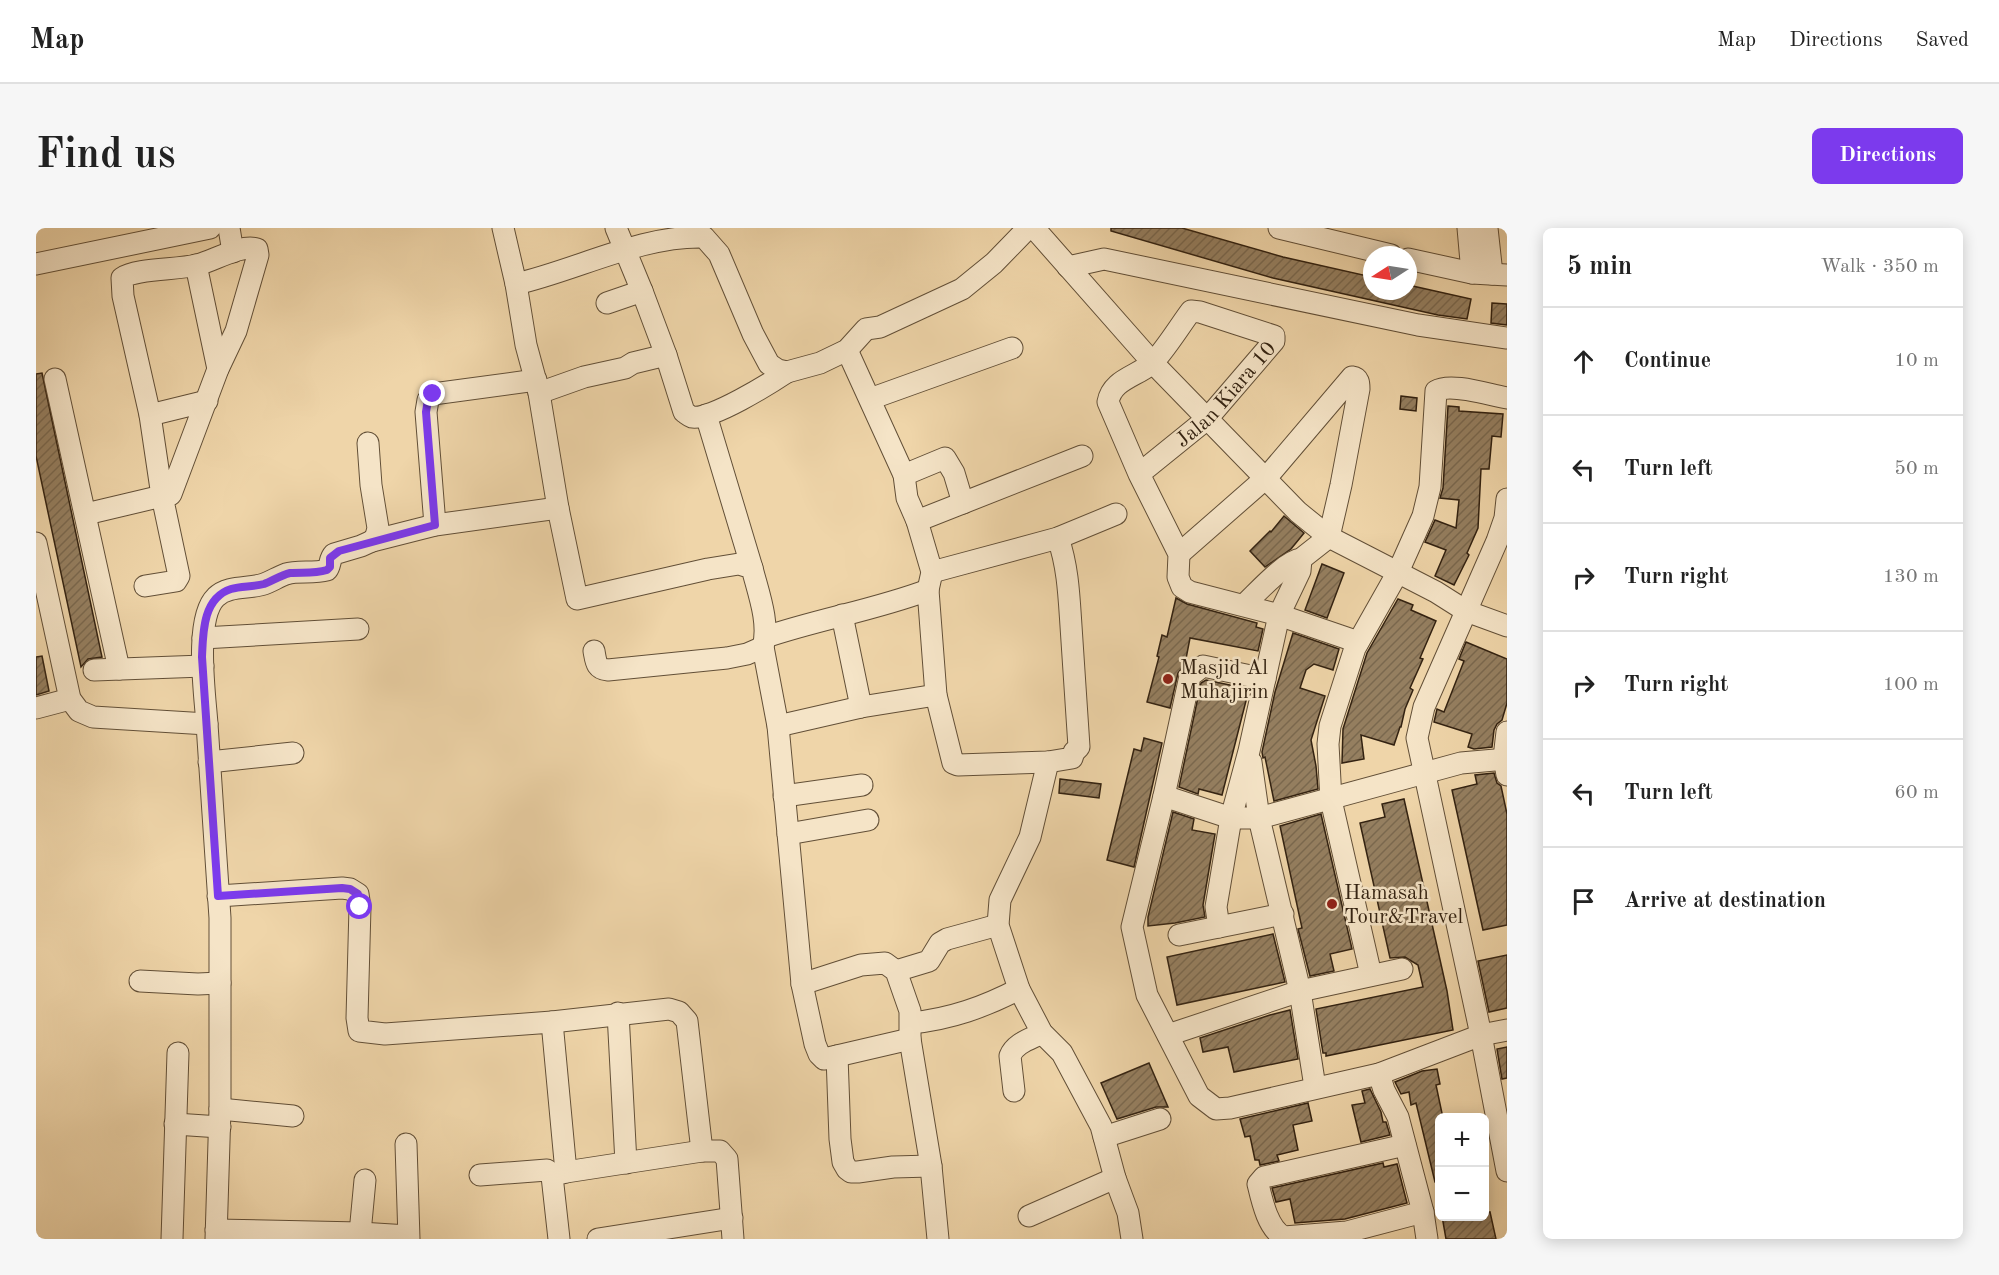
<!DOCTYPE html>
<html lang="en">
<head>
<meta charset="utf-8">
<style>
	body { margin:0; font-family:"Old Standard TT",serif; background:#f6f6f6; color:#222 }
	.controls { position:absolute; right:18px; bottom:18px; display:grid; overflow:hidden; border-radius:9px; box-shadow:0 3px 15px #0003 }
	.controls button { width:54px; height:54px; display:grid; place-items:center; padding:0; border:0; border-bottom:2px solid #e0e0e0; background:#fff; color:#222; font:30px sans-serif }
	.compass { position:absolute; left:1327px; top:18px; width:54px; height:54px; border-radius:50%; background:#fff; box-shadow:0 3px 15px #0003; rotate:258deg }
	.stop { position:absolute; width:18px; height:18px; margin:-14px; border:4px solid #7c3aed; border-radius:50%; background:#fff }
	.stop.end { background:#7c3aed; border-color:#fff; box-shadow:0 2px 6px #0008 }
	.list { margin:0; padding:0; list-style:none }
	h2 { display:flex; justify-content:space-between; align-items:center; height:78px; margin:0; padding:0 24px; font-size:26px }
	h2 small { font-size:20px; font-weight:400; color:#767676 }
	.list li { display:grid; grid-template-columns:39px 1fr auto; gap:18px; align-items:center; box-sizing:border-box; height:108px; padding:0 24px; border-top:2px solid #e0e0e0 }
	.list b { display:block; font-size:22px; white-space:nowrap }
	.list em { font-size:20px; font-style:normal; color:#767676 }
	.icon { flex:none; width:33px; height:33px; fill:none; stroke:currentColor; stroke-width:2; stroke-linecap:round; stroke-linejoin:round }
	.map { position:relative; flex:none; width:1471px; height:1011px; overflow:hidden; border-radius:9px }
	header { display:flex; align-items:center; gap:36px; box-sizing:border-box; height:84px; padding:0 30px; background:#fff; border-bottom:2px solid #e0e0e0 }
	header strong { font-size:28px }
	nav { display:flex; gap:33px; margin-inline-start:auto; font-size:21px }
	.intro { display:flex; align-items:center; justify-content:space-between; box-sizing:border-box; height:144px; padding:0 36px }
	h1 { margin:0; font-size:42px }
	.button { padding:15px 27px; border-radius:9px; background:#7c3aed; color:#fff; font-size:21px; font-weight:700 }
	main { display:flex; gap:36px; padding:0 36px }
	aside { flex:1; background:#fff; border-radius:9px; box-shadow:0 3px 15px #0003 }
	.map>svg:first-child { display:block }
</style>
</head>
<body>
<header>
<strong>Map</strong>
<nav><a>Map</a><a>Directions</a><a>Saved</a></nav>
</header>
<div class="intro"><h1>Find us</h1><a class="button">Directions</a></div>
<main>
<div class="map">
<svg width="1471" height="1011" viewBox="0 0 1471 1011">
	<defs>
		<pattern id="building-hatch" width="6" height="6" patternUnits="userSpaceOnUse" patternTransform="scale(1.5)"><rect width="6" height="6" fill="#957f60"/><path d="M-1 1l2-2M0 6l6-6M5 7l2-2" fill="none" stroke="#7a684e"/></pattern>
	</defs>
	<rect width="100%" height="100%" fill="#efd5a9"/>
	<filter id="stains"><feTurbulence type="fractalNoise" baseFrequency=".00333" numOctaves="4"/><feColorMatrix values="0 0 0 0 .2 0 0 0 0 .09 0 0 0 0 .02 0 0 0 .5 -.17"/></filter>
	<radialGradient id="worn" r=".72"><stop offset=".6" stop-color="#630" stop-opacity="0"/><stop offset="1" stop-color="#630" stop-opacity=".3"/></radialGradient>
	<!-- building -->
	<g fill="url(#building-hatch)" stroke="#321" stroke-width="1.5">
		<polygon points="1075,0 1146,0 1247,29 1336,49 1336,63 1372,63 1372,57 1435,71 1431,91 1402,87 1237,50 1075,3"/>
		<polygon points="1456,75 1471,76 1471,97 1455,95"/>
		<polygon points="6,145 66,429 52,431 45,439 0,228 0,146"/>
		<polygon points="1365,168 1381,170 1380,183 1364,181"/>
		<polygon points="1412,178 1423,179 1423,183 1467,186 1465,209 1456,208 1453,241 1445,241 1442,300 1431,325 1433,327 1418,357 1399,348 1410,322 1389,314 1399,292 1420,300 1423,272 1404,270 1407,260"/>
		<polygon points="1248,288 1268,305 1255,321 1229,339 1214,323 1234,303 1235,304"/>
		<polygon points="1286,336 1308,345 1291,390 1269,382"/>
		<polygon points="1140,370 1151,376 1221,395 1220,399 1227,401 1222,423 1154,410 1149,436 1142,445 1134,480 1111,474 1123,429 1121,428 1126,407 1131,409"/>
		<polygon points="1362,371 1377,377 1375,382 1400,393 1384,430 1387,431 1374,460 1377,462 1369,481 1365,499 1364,499 1358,517 1325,507 1328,531 1306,535 1307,501 1331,425"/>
		<polygon points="1257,405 1303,421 1297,442 1278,436 1270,442 1264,460 1289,468 1275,512 1280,538 1282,561 1238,573 1229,529 1227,530 1226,524 1239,464"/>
		<polygon points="1430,414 1471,431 1471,475 1466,492 1461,496 1458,502 1456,519 1438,521 1432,519 1436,506 1398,494 1401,481 1408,484 1428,433 1423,431"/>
		<polygon points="6,428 13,463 0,467 0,429"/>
		<polygon points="1170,452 1213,461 1186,567 1163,561 1162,566 1143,559 1165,455"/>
		<polygon points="1108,510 1126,515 1098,639 1071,632 1098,521 1105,523"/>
		<polygon points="1458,545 1461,555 1465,558 1471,586 1471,697 1447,702 1416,562 1441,556 1439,547"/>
		<polygon points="1024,551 1065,556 1063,570 1023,565"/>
		<polygon points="1368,571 1411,763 1417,802 1290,828 1290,825 1287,825 1280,781 1387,759 1382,737 1369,729 1354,730 1324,595 1349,589 1346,576"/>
		<polygon points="1137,584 1158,591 1156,602 1179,606 1167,677 1169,689 1139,695 1112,698 1112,689"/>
		<polygon points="1285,586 1316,721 1294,726 1298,743 1274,748 1262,701 1266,700 1244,598"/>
		<polygon points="1237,706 1249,754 1141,777 1131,729"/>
		<polygon points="1471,727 1471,780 1453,784 1442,733"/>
		<polygon points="1254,782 1262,831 1198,844 1192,819 1167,824 1164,810 1234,787"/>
		<polygon points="1471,819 1471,850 1466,851 1461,821"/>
		<polygon points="1113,835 1132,879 1120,879 1081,891 1065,855"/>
		<polygon points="1401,841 1404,856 1400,857 1407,890 1404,890 1404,954 1399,954 1380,875 1375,877 1373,864 1365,866 1359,854 1386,843"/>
		<polygon points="1334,861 1345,884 1347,894 1350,894 1354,907 1325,914 1316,877 1329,875 1326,863"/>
		<polygon points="1272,875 1276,893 1257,897 1262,922 1241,927 1243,933 1224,937 1223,932 1219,932 1214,908 1209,909 1204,891"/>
		<polygon points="1347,935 1348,939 1361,936 1371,975 1309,991 1259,995 1254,971 1240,974 1236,960"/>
		<polygon points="1454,984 1460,1011 1410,1011 1406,988 1449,988 1449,985"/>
	</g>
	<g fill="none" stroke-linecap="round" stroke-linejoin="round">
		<defs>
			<g id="minor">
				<polyline points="193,0 197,24"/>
				<path d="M 467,0 L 480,56 L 490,117 L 503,165 L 522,280 L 541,371 L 672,341 L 703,336 L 716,340 C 722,364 734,395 727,419 L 742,498 L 766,756 L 779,816 L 783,826 L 788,831 L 874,811"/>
				<polyline points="998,0 1117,135 1262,284 1293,309 1400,364 1430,383 1471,398"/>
				<polyline points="1243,0 1355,27"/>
				<polyline points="1432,0 1436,45"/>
				<polyline points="1451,0 1456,46"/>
				<polyline points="1372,31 1436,45 1471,47"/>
				<polyline points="0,36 174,0"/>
				<polyline points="160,37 182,141"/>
				<polyline points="1032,39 1068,31 1382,97 1471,110"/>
				<path d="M 480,56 C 541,42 606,7 668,9 L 683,26 L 717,106 L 733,136 L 742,142 L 751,144 L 784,135 L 811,122 L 830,101 L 844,99 L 926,61 L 958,35 L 992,0"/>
				<path d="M 606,63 L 630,127 L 648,184 C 651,186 653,188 656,189 C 674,193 736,154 751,144"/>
				<polyline points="571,75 606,63 580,0"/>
				<polyline points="811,122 868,247 871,270 881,293 896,344 892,362"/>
				<polyline points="19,151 83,441"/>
				<polyline points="503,165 548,149 589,140 597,135 630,127"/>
				<polyline points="834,171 976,120"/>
				<polyline points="114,187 171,173"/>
				<polyline points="670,187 716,340"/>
				<path id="s1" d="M 1103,246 L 1171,191 L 1238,113 L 1238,108 L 1164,84 L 1155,83 C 1145,96 1126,127 1115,136 C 1099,149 1076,152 1072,174 L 1103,246 L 1143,326 L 1142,349 L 1146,359 L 1154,364 L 1243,387 L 1322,414"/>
				<polyline points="868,247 909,230 918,245 927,275"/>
				<polyline points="1471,271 1469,290 1461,313 1388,479 1381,510 1445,807 1471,943"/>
				<path d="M 50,286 L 126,268 L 134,267 L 135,266 L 182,141 L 200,103 L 222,27 L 221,21 C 204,16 178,33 161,37 C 142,42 100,40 86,50 L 87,68 L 114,187 L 126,268 L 143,348 L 140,353 L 109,358"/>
				<polyline points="881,293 1046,228"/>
				<polyline points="399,297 390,184 392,172 397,166 500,152"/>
				<polyline points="336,313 399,297 522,280"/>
				<polyline points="0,315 34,471 43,483 57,489 171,496 184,690 184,881 180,1011"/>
				<path d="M 1143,326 L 1231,249 L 1316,149 C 1323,150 1323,155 1323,161 L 1305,257 L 1293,309 L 1265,331 C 1249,333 1221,365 1208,377"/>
				<polyline points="896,344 1022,310 1080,286"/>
				<polyline points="806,387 825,479"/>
				<path d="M 730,409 C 783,391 839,382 892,362 L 900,467 L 917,535 L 922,537 L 1012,534 L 1036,530 L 1038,524 L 1043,519 C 1040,479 1038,438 1035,398 C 1033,368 1032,339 1022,310"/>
				<polyline points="167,410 322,401"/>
				<path d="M 558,423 C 560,434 560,441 572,442 L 691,430 L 711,426 L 727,419"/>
				<polyline points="58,442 167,438"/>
				<polyline points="1229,451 1167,438 1154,448 1128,568 1096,699 1111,767 1163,868 1180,881 1194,880 1343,846 1445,807 1471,802"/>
				<polyline points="0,480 34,471"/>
				<path d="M 171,496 C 169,467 158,390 180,369 C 192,357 214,361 228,356 C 236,353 242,349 250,346 C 262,342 277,346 291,342 C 295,337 293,331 298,326 L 325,318 L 336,313 L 340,308 L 342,300 L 335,257 L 332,215"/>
				<polyline points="742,498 825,479 900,467"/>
				<polyline points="1471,504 1468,530 1471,547"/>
				<polyline points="173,534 257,525"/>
				<polyline points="1012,534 994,609 964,672 962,697 983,761 1006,805 1026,825 1065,898 1079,950 1092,985 1096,1011"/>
				<polyline points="1215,534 1223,590 1264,763 1279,859"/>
				<polyline points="748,568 826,557"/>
				<polyline points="1128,568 1195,590 1223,590 1425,535 1471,531"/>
				<polyline points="752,606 832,592"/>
				<polyline points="182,668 306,660 314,661 322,666 324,679 321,790 323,803 349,806 516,794 530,944 516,948 523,1011"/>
				<polyline points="1183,699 1180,679 1195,590 1213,523 1243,387 1264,343 1265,331"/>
				<polyline points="1143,707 1247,686"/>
				<polyline points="860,743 893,733 904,715 911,711 962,697"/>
				<path d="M 1335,747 L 1295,572 L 1292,516 L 1294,498 L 1319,420 L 1362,344 L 1387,288 L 1394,259 L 1400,163 C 1415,154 1453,167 1471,170"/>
				<polyline points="104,753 162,756 184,755"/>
				<polyline points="766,756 825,737 849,735 860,743 874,783 874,811 895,938 902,1011"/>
				<polyline points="582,785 590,935"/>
				<polyline points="516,794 633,781 643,784 651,793 666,923"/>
				<path d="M 875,795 C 915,791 948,779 983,761"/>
				<polyline points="1132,807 1264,763 1366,741"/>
				<polyline points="801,828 804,911 807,934 811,941 815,944 822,944 857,939 895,938"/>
				<polyline points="1343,846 1348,862 1362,889 1387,984 1391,1011"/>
				<path d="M 978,863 L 974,828 C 979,815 995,811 1006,805"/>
				<polyline points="184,881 257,888"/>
				<polyline points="139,896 184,899"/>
				<polyline points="1068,909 1124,891"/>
				<polyline points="370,916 373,1011"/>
				<path d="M 1369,917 L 1228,949 L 1222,956 C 1226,973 1232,1001 1248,1009 L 1311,1004 L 1387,984"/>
				<polyline points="530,944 666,923 684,923 691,931 697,1011"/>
				<polyline points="444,947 511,942 518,947"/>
				<polyline points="993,988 1079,950"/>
				<polyline points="180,1002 324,1005 372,1008"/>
				<polyline points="324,1005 329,952"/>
				<polyline points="136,1011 142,825"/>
				<polyline points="562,1011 696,990"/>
			</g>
		</defs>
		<!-- minor casing -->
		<use href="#minor" stroke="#624f37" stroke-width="23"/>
		<!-- minor -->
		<use href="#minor" stroke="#f5e4c7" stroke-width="21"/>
	</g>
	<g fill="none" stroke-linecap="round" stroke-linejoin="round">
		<!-- route -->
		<path stroke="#7c3aed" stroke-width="8" d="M 324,679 L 322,666 L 314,661 L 306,660 L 182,668 L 166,429 C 167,404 167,370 195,361 C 205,358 217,359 228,356 C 236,353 245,347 254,345 C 266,344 278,346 291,342 L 294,339 L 294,330 L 303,323 L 399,297 L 390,184 L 392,172 L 397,166"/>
	</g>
	<!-- markers -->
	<g fill="#8f2418" stroke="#f5e4c7" stroke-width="2">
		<circle cx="1132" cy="451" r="6"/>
		<circle cx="1296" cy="676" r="6"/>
	</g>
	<g text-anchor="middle" stroke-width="5" stroke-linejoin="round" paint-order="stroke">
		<!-- street labels -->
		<g font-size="21" fill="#321" stroke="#f5e4c7">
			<text dy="7" stroke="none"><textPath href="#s1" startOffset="118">Jalan Kiara 10</textPath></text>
		</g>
		<!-- poi labels -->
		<g font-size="21" fill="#321" stroke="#f5e4c7" text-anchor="start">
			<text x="1144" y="446">Masjid Al<tspan x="1144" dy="24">Muhajirin</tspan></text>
			<text x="1308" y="671">Hamasah<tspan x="1308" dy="24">Tour&amp;Travel</tspan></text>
		</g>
	</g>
	<rect width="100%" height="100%" filter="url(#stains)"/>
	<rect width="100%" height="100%" fill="url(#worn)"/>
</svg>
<div class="controls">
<button>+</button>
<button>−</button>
</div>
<svg class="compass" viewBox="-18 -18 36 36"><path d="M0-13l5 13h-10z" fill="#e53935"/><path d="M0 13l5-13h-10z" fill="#767676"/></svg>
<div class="stop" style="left:324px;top:679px"></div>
<div class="stop end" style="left:397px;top:166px"></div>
</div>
<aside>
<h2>5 min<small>Walk · 350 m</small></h2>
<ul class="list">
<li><svg class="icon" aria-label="ahead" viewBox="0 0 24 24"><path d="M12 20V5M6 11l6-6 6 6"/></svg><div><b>Continue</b></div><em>10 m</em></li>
<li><svg class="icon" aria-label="left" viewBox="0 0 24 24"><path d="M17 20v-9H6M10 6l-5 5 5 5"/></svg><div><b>Turn left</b></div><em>50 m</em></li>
<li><svg class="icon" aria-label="right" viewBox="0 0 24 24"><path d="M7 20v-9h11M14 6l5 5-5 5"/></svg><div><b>Turn right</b></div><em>130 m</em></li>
<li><svg class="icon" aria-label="right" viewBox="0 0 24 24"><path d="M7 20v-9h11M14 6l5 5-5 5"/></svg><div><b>Turn right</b></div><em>100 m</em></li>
<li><svg class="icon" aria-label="left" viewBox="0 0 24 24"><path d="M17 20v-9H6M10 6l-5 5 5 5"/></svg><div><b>Turn left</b></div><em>60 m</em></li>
<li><svg class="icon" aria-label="arrive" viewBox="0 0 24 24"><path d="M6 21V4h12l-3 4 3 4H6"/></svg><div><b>Arrive at destination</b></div></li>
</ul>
</aside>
</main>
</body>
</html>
